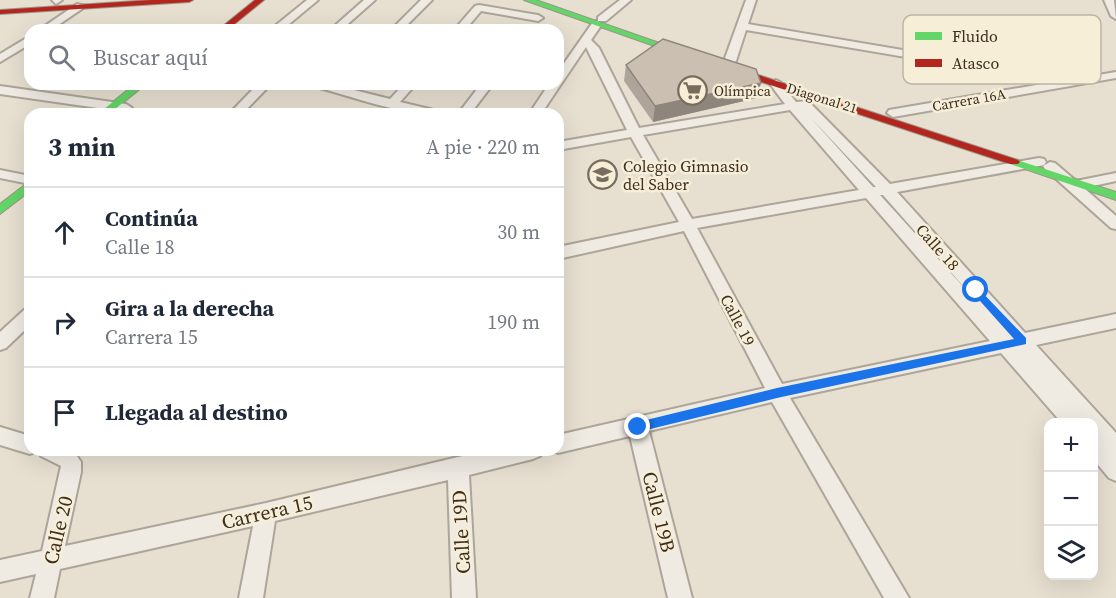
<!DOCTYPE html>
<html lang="es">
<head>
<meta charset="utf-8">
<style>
	body { margin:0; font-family:"Source Serif 4",serif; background:#f6f6f7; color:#1f2937 }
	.controls { position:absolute; right:18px; bottom:18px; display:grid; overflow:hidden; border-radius:12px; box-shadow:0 6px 24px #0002 }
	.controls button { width:54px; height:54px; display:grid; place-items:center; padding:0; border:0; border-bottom:2px solid #e0e1e3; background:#fff; color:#1f2937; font:30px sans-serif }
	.stop { position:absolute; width:18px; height:18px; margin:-14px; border:4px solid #1a73e8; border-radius:50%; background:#fff }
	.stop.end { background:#1a73e8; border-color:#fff; box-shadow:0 2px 6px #0008 }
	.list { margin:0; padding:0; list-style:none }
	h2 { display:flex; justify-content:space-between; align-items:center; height:78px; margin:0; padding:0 24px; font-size:26px }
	h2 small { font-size:20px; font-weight:400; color:#747a83 }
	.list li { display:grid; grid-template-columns:39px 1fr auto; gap:18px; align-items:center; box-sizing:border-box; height:90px; padding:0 24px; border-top:2px solid #e0e1e3 }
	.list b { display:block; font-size:22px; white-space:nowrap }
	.list p { margin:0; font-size:20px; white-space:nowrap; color:#747a83 }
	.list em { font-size:20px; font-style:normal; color:#747a83 }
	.icon { flex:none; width:33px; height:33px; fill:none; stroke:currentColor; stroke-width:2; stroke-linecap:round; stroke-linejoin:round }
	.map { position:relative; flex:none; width:1116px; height:598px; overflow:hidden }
	.search { position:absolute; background:#fff; box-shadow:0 6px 24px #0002; left:24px; top:24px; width:540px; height:66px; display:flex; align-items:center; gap:15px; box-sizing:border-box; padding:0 21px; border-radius:18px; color:#747a83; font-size:22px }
	.panel { position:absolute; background:#fff; box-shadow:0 6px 24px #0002; left:24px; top:108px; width:540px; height:348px; border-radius:18px }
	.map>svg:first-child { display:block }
</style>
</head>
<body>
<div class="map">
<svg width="1116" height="598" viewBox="0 0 1116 598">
	<rect width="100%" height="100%" fill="#e7e0d1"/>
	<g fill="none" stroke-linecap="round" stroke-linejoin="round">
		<defs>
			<g id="street">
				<polygon points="52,0 62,0 56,4"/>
				<polygon points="307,0 318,0 282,30 270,30"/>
				<polygon points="364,0 375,0 341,30 330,30"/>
				<polygon points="421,0 432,0 402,30 391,30"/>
				<polygon points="620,0 631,0 606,21 598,21 598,17"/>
				<polygon points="746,0 756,0 748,24 1074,79 1116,72 1116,78 893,117 887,113 889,110 1054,82 746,30 736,61 734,63 726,63 724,61"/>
				<polygon points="1104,0 1114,0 1116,19 1111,16"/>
				<polygon points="77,4 86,6 51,30 39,30"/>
				<polygon points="479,5 538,15 543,18 538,21 481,11 465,30 454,30 475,6"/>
				<path d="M 597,21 L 602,24 L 591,40 L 599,48 L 639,128 L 785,104 L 770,84 L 776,80 L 780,82 L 796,102 L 808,101 L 890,184 L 1039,158 L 1044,159 L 1046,162 L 1044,165 L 1039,166 L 897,192 L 1025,333 L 1116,314 L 1116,328 L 1036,345 L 1116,433 L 1116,481 L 1109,478 L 1094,460 L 1094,422 L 1061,422 L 1001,353 L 790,398 L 909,598 L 884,598 L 772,402 L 649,431 L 692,598 L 668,598 L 630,436 L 558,453 L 551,450 L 558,450 L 558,435 L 765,388 L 684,231 L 558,259 L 558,247 L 679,222 L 631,137 L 558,150 L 558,142 L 627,130 L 586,47 L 541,114 L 529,114 L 549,84 L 558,84 L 558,72 L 593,22 ZM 790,110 L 859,190 L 692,219 L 643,135 ZM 810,117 L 876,187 L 873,187 ZM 880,195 L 883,195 L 979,304 ZM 866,198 L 990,341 L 782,384 L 697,228 Z"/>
				<polygon points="30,36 30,44 0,62 0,54"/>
				<polygon points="258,84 271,84 242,114 229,114"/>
				<path d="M 310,84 L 330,84 L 390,99 L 404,84 L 416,84 L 400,102 L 438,111 L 440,114 C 396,114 355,97 312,86 Z"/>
				<polygon points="481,84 493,84 470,114 458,114"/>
				<polygon points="0,86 126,104 132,108 126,112 0,94"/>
				<polygon points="1050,162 1055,163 1076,181 1116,173 1116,181 1084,188 1116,216 1116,229 1111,228 1045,169 1043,166"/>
				<polygon points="0,170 30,176 30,184 0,178"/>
				<polygon points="30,308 30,325 6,348 0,350 0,332 24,310"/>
				<polygon points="0,427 30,436 30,450 37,451 30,454 0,445"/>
				<polygon points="38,450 73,450 81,462 81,472 65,546 266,503 458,457 493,450 543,450 540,456 533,459 469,475 476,598 452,598 448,480 275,521 263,598 239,598 253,526 60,569 54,598 30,598 36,574 0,582 0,560 42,551 61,466 41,456"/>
			</g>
			<g id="fast">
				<polygon points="524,0 536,0 688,53 680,55"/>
				<polygon points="135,84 146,84 109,114 98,114"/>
				<polygon points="1014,159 1116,192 1116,200 1010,164 1010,160"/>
				<polygon points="30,181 30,191 0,214 0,204"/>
			</g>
			<g id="jam">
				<polygon points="151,0 193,0 189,2 0,14 0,10"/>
				<polygon points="255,0 264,0 227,30 218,30"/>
				<polygon points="728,67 734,67 1018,160 1020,162 1018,164 1010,164 728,71"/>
			</g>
		</defs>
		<!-- street casing -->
		<use href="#street" stroke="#ada599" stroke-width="4"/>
		<!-- fast casing -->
		<use href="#fast" stroke="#9c958a" stroke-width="2"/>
		<!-- jam casing -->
		<use href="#jam" stroke="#9c958a" stroke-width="2"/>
		<!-- street -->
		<use href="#street" fill="#efebe3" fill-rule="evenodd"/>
		<!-- fast -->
		<use href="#fast" fill="#63d668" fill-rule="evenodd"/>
		<!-- jam -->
		<use href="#jam" fill="#b3261e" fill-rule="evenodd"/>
	</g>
	<!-- wall -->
	<polygon fill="#afa499" points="626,65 757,98 653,122 624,81"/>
	<!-- shaded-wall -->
	<polygon fill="#8e867d" points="761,83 757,98 653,122 655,106"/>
	<!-- building -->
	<polygon fill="#cbbfb2" stroke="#8e867d" stroke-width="1.5" points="663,39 756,69 761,83 655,106 626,65"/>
	<!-- route -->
	<polygon fill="#1a73e8" points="976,286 1026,338 1026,344 777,398 638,432 633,427 638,422 777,388 1014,339 972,292 972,287"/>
	<!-- icons -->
	<defs>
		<symbol id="supermarket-ring" viewBox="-11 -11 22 22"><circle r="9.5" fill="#f7eed8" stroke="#786c5e" stroke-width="1.5"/><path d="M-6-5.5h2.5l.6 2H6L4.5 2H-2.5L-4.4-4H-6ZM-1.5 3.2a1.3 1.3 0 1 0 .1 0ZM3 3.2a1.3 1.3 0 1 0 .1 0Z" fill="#786c5e"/></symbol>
		<symbol id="school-ring" viewBox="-11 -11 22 22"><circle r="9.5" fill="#f7eed8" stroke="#786c5e" stroke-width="1.5"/><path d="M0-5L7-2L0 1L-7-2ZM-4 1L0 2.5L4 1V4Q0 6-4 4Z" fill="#786c5e"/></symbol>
	</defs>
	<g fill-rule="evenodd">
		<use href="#supermarket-ring" x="676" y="74" width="33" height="33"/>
		<use href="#school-ring" x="586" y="158" width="33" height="33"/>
	</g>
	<g text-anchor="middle" stroke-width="5" stroke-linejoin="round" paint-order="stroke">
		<!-- far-poi labels -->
		<g font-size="14" fill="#3d2e20" stroke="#f7eed8" text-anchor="start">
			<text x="714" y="96">Olímpica</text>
		</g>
		<!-- far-street labels -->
		<g font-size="14" fill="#3d2e20" stroke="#f7eed8">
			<text transform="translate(822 98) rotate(17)" y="5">Diagonal 21</text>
			<text transform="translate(969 100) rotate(-10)" y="5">Carrera 16A</text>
		</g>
		<!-- poi labels -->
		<g font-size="16" fill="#3d2e20" stroke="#f7eed8" text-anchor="start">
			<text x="623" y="172">Colegio Gimnasio<tspan x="623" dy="18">del Saber</tspan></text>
		</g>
		<!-- street labels -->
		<g font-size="16" fill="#3d2e20" stroke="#f7eed8">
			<text transform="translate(938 247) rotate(48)" y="6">Calle 18</text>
			<text transform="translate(738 320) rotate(62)" y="6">Calle 19</text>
		</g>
		<!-- near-street labels -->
		<g font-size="20" fill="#3d2e20" stroke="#f7eed8">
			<text transform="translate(267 512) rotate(-13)" y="7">Carrera 15</text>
			<text transform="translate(659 512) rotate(76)" y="7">Calle 19B</text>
			<text transform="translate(58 530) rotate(-77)" y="7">Calle 20</text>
			<text transform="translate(461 532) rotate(-93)" y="7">Calle 19D</text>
		</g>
	</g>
	<!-- legend -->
	<rect x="903" y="15" width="198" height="69" rx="9" fill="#f7eed8" stroke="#bfb4a1" stroke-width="1.5"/>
	<rect x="915" y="32" width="27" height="8" fill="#63d668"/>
	<rect x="915" y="59" width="27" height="8" fill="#b3261e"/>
	<g font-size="16" fill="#3d2e20">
		<text x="952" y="42">Fluido</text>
		<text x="952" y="69">Atasco</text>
	</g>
</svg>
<div class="controls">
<button>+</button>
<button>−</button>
<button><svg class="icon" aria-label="layers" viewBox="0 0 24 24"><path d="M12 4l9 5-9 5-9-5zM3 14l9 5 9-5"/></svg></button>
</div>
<div class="stop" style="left:976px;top:290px"></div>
<div class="stop end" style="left:638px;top:427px"></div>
<div class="search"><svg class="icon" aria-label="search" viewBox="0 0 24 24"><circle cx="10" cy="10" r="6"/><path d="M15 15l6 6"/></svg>Buscar aquí</div>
<section class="panel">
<h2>3 min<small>A pie · 220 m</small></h2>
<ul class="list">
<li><svg class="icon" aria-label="ahead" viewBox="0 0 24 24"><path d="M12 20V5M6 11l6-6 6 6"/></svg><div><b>Continúa</b><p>Calle 18</p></div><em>30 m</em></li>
<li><svg class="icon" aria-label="right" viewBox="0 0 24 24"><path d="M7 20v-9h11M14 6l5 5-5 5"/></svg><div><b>Gira a la derecha</b><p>Carrera 15</p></div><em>190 m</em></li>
<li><svg class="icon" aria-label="arrive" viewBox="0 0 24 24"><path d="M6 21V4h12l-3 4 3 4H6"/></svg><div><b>Llegada al destino</b></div></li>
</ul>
</section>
</div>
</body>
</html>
